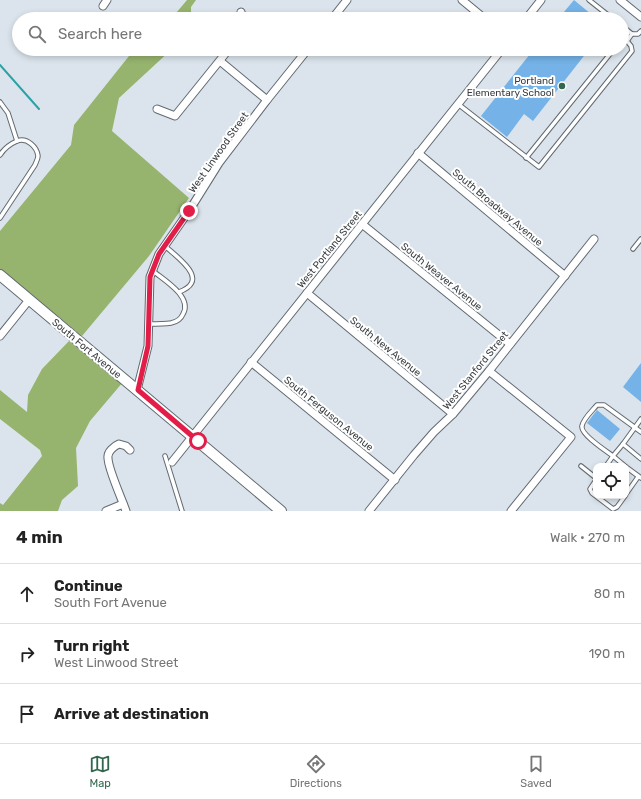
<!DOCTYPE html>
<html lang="en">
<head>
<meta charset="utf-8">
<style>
	body { margin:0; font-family:Rubik,sans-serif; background:#f2f2f2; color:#222 }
	.controls { position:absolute; right:12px; bottom:12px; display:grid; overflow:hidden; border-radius:8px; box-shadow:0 2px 6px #0003 }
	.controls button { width:36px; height:36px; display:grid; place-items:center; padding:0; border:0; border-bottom:1px solid #e0e0e0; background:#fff; color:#222; font:20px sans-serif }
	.stop { position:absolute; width:12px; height:12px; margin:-9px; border:3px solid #e11d48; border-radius:50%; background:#fff }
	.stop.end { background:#e11d48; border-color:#fff; box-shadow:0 1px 4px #0008 }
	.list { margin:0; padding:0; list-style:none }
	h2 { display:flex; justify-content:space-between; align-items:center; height:52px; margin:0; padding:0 16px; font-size:17px }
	h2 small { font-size:13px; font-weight:400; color:#767676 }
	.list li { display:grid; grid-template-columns:26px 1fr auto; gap:12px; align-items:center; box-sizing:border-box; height:60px; padding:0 16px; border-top:1px solid #e0e0e0 }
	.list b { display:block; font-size:15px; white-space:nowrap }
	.list p { margin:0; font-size:13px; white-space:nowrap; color:#767676 }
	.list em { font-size:13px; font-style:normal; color:#767676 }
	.icon { flex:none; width:22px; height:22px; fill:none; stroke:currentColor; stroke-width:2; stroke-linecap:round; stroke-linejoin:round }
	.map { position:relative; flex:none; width:641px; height:511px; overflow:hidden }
	.search { position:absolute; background:#fff; box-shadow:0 2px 6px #0003; left:12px; right:12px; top:12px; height:44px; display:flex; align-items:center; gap:10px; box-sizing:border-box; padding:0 14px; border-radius:22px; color:#767676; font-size:15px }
	.sheet { height:232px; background:#fff }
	nav { display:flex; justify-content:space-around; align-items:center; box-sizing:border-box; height:56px; border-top:1px solid #e0e0e0; background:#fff; font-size:11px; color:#767676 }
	nav a { display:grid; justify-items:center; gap:2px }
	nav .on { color:#32674d }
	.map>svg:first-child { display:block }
</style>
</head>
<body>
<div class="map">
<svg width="641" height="511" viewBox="0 0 641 511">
	<rect width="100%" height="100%" fill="#dbe4ec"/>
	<!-- forest -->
	<g fill="#96b46e">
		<polygon points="187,0 196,0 191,7 191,19 171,19"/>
		<polygon points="141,49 172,49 119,98 112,131 189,198 149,256 82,336 0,269 0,231 71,145 74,125 133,51"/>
		<polygon points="69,341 123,382 90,421 76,448 78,486 62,500 58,511 0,511 0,503 3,505 42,456 40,450 0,419 0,390 27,412 28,395 42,369"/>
	</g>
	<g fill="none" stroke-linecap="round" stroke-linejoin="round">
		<!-- stream -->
		<polyline stroke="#2ca2a4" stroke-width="2" points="0,65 39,109"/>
	</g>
	<!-- building -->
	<g fill="#74b2e7">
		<polygon points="574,0 597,19 558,19"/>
		<polygon points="534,49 584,49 587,52 533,121 524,114 507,137 481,116"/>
		<polygon points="641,363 641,402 623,387"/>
		<polygon points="597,410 620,429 610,441 587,423"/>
	</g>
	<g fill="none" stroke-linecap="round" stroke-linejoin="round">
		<defs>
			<g id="lane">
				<polyline points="589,0 613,19"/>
				<polyline points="622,26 632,34"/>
				<polyline points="627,41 632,34 638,34 641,31"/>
				<polyline points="0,102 8,113 17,141"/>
				<polyline points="458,104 539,167 632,51 631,46 627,41 622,41"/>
				<path d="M 0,155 C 4,149 10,144 17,141 C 27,137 37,147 38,156 C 38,159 36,162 35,165 L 0,218"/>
				<polyline points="526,158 614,49"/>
				<path d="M 165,246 C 178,258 211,280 179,292"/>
				<polyline points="633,249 641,239"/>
				<path d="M 149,324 C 156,324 164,324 171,323 C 176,322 181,319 183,314 C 193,297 164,280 153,271"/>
				<polyline points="641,419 623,444 641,459"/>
				<path d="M 623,444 L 613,456 C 606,451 580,434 582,426 C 583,419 592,411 597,405 L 604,405 L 641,432"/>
				<polyline points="165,456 182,511"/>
				<polyline points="581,466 596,478"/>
				<polyline points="606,466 613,456 625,466"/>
				<polyline points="626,467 641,478"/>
				<polyline points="596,480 590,489 592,493 613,509 617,507 625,496"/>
				<polyline points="626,494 638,477"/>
			</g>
			<g id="street">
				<polyline points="462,0 485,19"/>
				<polyline points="620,0 641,17"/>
				<polyline points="103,6 107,0"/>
				<polyline points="241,12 243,19"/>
				<polyline points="332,19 347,0"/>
				<polyline points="526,19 541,0"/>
				<polyline points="220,61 267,100"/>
				<polyline points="157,109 175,116 229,49"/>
				<polyline points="418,153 565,276"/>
				<polyline points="362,224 510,344"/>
				<polyline points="307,293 453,414"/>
				<polyline points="0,336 29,300"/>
				<polyline points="251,362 395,480"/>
				<polyline points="489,371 571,437 511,511"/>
				<polyline points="137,390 148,346 150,277 159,254 189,211 219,163 267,100 308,49"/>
				<polyline points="172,462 502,49"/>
				<polyline points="106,511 123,504"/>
				<path d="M 126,511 C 122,499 108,469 108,458 C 107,452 114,446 119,444 L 126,446 L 130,450"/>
				<polyline points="369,511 414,455 434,432 453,414 489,371 594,239"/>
			</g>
			<polyline id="secondary" points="0,275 281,511"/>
		</defs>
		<!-- lane casing -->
		<use href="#lane" stroke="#626a71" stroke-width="5.5"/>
		<!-- street casing -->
		<use href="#street" stroke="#626a71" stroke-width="9"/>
		<!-- secondary casing -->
		<use href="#secondary" stroke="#626a71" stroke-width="12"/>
		<!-- lane -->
		<use href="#lane" stroke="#fff" stroke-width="3.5"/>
		<!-- street -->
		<use href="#street" stroke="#fff" stroke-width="7"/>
		<!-- secondary -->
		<use href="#secondary" stroke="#fff" stroke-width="10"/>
	</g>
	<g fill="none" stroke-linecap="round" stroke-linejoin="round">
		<!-- route -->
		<polyline stroke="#e11d48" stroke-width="5" points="189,211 159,254 150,277 148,346 138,390 198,441"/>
	</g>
	<!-- markers -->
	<circle fill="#32674d" stroke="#fff" stroke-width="1.5" cx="562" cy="86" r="4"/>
	<g text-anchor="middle" stroke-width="4" stroke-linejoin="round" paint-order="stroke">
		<!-- poi labels -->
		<g font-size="10" fill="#393d40" stroke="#fff" text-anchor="end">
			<text x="554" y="84">Portland<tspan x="554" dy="12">Elementary School</tspan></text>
		</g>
		<!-- street labels -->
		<g font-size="10" fill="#393d40" stroke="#fff">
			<text transform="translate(218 152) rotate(-55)" y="4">West Linwood Street</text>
			<text transform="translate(498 207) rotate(40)" y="4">South Broadway Avenue</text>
			<text transform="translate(329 249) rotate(-51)" y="4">West Portland Street</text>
			<text transform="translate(442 276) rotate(39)" y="4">South Weaver Avenue</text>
			<text transform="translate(386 346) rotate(39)" y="4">South New Avenue</text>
			<text transform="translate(87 348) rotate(40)" y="4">South Fort Avenue</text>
			<text transform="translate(475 370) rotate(-51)" y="4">West Stanford Street</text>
			<text transform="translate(329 413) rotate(39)" y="4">South Ferguson Avenue</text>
		</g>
	</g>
</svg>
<div class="controls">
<button><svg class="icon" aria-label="locate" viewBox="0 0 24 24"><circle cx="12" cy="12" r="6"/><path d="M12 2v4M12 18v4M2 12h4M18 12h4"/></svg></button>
</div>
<div class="stop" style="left:198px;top:441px"></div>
<div class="stop end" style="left:189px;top:211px"></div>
<div class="search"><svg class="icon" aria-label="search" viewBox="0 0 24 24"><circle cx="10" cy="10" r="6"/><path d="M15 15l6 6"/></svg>Search here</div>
</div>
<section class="sheet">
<h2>4 min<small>Walk · 270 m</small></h2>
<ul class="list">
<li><svg class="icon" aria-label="ahead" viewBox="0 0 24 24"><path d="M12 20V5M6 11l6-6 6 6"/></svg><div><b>Continue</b><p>South Fort Avenue</p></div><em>80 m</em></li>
<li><svg class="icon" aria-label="right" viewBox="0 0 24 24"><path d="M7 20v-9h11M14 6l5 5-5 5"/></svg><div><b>Turn right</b><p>West Linwood Street</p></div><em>190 m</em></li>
<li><svg class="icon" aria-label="arrive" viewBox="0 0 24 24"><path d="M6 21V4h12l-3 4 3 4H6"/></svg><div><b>Arrive at destination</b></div></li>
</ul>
</section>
<nav>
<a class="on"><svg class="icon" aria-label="map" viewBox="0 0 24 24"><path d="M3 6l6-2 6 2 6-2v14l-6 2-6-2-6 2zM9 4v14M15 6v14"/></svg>Map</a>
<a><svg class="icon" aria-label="directions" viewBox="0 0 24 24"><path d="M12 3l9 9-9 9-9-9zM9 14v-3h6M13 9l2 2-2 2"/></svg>Directions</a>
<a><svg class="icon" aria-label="saved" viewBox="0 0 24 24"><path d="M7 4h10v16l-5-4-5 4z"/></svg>Saved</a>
</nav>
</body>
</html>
